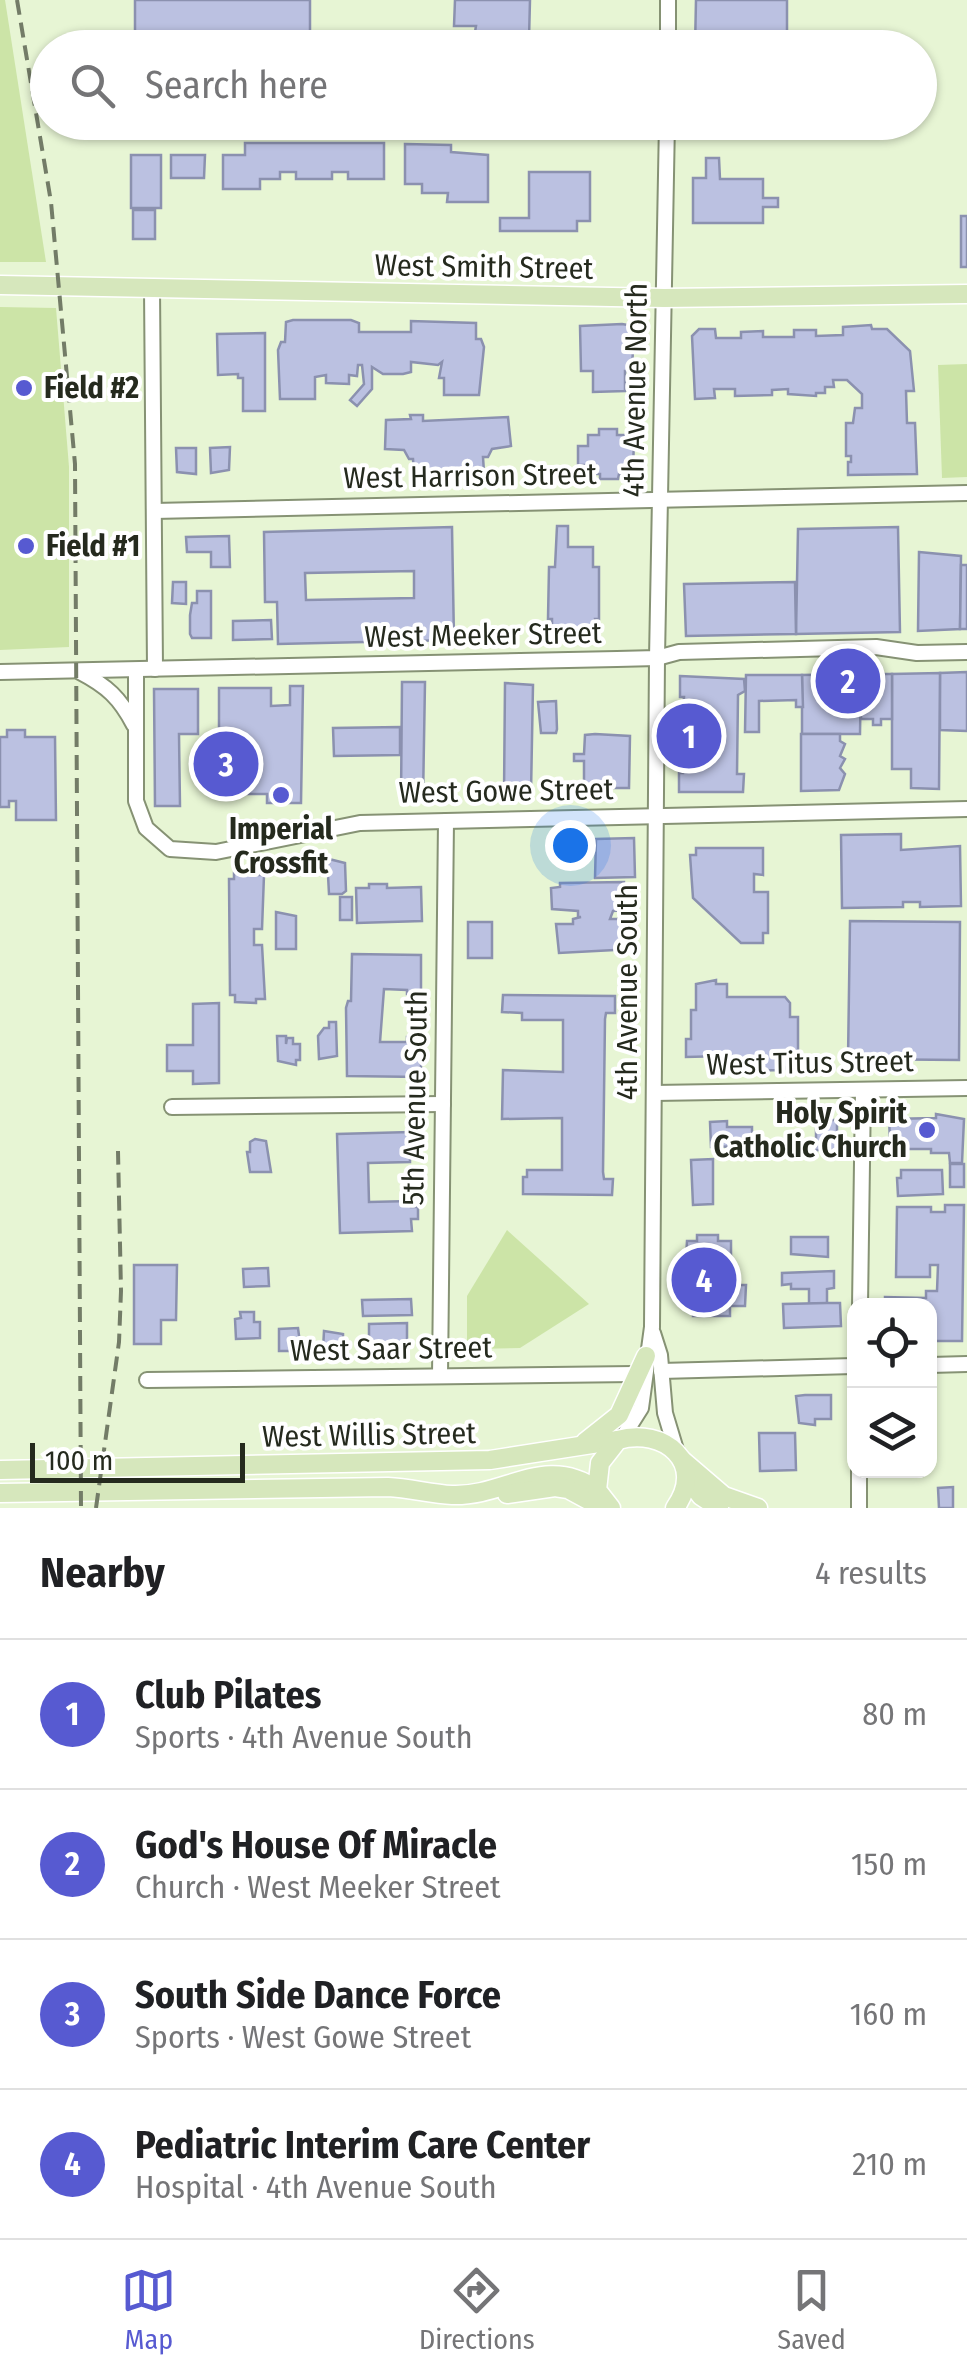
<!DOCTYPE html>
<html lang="en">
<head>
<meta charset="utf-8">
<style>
	body { margin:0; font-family:"Fira Sans Condensed",sans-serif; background:#f2f2f2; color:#202124 }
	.controls { position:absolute; right:30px; bottom:30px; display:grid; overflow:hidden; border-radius:20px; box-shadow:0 2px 8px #0004 }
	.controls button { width:90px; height:90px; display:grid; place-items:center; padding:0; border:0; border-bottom:2px solid #e0e0e0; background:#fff; color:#202124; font:50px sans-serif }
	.scale { position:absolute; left:30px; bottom:25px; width:215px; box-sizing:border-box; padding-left:10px; border:5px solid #252a1e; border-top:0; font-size:28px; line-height:35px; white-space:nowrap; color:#252a1e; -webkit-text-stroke:8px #fff; paint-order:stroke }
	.you { position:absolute; left:570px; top:845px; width:35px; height:35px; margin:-25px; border:8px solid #fff; border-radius:50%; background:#1a73e8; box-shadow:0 0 0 15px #1a73e833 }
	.badge { display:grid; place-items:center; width:65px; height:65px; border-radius:50%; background:#575ad1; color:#fff; font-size:32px; font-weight:700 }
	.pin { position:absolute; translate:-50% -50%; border:5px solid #fff; box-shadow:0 2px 10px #0006 }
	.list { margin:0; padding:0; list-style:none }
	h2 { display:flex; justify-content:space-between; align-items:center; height:130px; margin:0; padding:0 40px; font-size:42px }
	h2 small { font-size:32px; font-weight:400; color:#757577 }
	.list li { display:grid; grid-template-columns:65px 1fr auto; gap:30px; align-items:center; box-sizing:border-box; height:150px; padding:0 40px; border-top:2px solid #e0e0e0 }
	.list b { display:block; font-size:38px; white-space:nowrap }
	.list p { margin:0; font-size:32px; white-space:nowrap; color:#757577 }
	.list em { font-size:32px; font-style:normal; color:#757577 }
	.icon { flex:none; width:55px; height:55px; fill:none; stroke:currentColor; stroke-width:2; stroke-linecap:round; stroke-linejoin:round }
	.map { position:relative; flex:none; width:967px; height:1508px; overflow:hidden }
	.search { position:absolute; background:#fff; box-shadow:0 2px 8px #0004; left:30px; right:30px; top:30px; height:110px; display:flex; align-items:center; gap:25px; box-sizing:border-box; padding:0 35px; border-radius:55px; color:#757577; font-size:38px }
	.sheet { height:730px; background:#fff }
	nav { display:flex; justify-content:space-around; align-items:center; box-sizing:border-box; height:140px; border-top:2px solid #e0e0e0; background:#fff; font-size:28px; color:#757577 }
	nav a { display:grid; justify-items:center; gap:5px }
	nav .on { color:#575ad1 }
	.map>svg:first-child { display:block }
</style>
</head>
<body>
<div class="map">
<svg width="967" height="1508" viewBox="0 0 967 1508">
	<rect width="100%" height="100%" fill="#e7f5d4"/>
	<!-- green -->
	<g fill="#cce4a7">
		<polygon points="0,0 5,0 46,262 0,262"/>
		<polygon points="0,307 56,308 69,467 69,647 0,650"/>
		<polygon points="967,364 967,477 942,478 938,365"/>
		<polygon points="507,1230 589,1304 520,1348 472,1349 467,1344 467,1296"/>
	</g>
	<!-- building -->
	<g fill="#bbc1e1" stroke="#8b91af" stroke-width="2.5" fill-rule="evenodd">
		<polygon points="135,0 310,0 310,48 135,43"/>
		<polygon points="455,0 530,0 529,39 496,39 496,32 475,32 476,26 454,26"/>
		<polygon points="696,0 787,0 787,48 695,48"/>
		<polygon points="245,143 384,143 384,179 348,179 348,172 332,172 332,179 296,179 296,172 280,172 280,179 260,179 260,189 223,189 223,155 245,155"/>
		<polygon points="405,144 451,145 451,152 488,155 488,202 447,202 448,193 422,193 422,184 405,184"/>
		<rect x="131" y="155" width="30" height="53"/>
		<polygon points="171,155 205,155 204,178 171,178"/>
		<polygon points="706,158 719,158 720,179 763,179 763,198 778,198 778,207 763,207 763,223 693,223 693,178 706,178"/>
		<polygon points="529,172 590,172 590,221 577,221 577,231 500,231 500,218 529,218"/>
		<rect x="133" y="210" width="22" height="29"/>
		<rect x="961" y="216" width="6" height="51"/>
		<polygon points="293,320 351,320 359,323 359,332 411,332 411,321 476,323 476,339 481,339 484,347 479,395 444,395 444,378 439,378 442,362 438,365 411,362 411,372 403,374 383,374 372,367 372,389 357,406 350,400 364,384 362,365 358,365 357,376 349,375 349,384 326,383 326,375 315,377 315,399 280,399 278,350 281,342 285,342 286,322"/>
		<polygon points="622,324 634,326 632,371 625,371 625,391 593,392 593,371 581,371 580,326"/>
		<polygon points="871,325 872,329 887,329 910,351 914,391 906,391 907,423 915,423 917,474 848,475 848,462 851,462 851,456 846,456 846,423 853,423 855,408 862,408 862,394 847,380 833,380 834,387 825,387 825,393 816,393 816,396 788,394 788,389 772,390 772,395 735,396 735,389 714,389 715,398 695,399 692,336 699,329 715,329 716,338 741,338 741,332 763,331 763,337 794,337 794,330 816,330 816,336 843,335 843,327"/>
		<polygon points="265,333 265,411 243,411 243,378 238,378 238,374 218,375 217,334"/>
		<polygon points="410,415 423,415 423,421 508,417 511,446 492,449 488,457 483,457 484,472 414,474 413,459 409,459 404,450 385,449 386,420 411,419"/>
		<polygon points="599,429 617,429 617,435 628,435 628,445 634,445 633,463 629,463 629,474 619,474 618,479 600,479 600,474 589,474 589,465 578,465 578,446 588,446 588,435 599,435"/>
		<polygon points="230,447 229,470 211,473 210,448"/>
		<polygon points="176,448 196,448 196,474 177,472"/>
		<polygon points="557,526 568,526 568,547 593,547 593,567 599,567 599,619 595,619 595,631 552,631 552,619 548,619 549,567 555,567"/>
		<path d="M 452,527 L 454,640 L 278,644 L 277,602 L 265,602 L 264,532 ZM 414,571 L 414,598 L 306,600 L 305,573 Z"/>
		<polygon points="898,527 900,632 796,634 798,529"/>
		<polygon points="229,536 230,567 211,567 211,552 187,552 186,537"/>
		<polygon points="919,552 961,556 960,629 918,631"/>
		<polygon points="961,565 967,565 967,629 960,629"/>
		<polygon points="173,582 186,582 186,604 172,603"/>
		<polygon points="795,582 796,634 686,636 684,584"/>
		<polygon points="197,591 211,591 211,638 192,638 190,634 190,615 192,603 197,603"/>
		<polygon points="271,620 272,639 233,640 233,621"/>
		<polygon points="967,672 967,731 940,730 940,673"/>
		<polygon points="940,673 939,789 911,788 911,769 892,769 892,674"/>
		<polygon points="861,674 860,734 802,734 802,675"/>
		<polygon points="861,674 892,674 892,719 881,719 881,725 873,725 873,719 861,719"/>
		<polygon points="746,675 802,675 803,707 796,707 796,700 759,701 759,732 745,732"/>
		<polygon points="680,676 744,679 745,691 738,695 737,774 744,774 743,792 679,792 679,773 683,773 683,759 679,759 680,710 683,710 684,697 680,697"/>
		<polygon points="402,682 425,682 423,800 401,800"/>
		<polygon points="505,683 533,685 531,793 528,795 504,794"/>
		<polygon points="290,686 303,686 301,803 267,803 267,794 232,794 232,778 219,778 219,688 271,688 271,706 290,705"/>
		<polygon points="154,689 198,689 198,734 179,734 180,806 155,806"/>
		<polygon points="556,701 557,729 556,733 541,733 538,702"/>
		<polygon points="400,727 400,755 334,756 333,728"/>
		<polygon points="7,730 25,730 25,737 55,737 56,820 16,820 16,801 9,801 9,807 0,807 0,737 7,737"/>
		<polygon points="595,734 630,736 629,788 584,788 584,761 574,761 574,754 584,754 585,735"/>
		<polygon points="801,734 840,734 840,741 845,744 840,756 845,759 840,768 845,774 839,790 801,791"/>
		<polygon points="901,834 901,850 960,846 961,906 920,907 920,902 903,902 903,907 842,908 841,835"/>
		<polygon points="634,838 635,877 595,878 596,839"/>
		<polygon points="696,848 763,848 763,875 754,874 754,892 768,892 768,933 763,933 763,943 741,943 693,898 690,855 696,855"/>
		<polygon points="329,859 345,863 346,891 342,894 329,894 328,875 321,875 321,863 329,863"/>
		<polygon points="255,871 255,875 264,875 262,929 254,929 254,945 262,945 265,999 256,999 256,1003 235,1002 235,995 230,995 229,879 234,879 234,873"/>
		<polygon points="624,882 625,910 613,911 610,919 630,919 630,928 634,927 633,949 559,953 556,924 573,924 573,919 581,917 578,917 578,911 552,909 551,888 560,887 560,883"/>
		<polygon points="369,884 387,884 387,888 421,887 422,921 357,923 356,888 369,888"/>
		<rect x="340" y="897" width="12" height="23"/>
		<polygon points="276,912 296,916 296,949 276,949"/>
		<polygon points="850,921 960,922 959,1060 848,1059"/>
		<rect x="468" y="922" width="24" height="36"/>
		<polygon points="352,954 421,955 421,995 407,994 407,990 384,989 380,1042 407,1042 407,1037 421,1037 421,1077 347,1076 346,1008 348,1001 351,1001"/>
		<polygon points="716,980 716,984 727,984 727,997 785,997 790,1003 790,1017 798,1017 798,1051 789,1051 789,1064 784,1070 731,1071 725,1066 725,1056 686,1057 686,1039 691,1039 691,1010 696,1010 696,984"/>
		<polygon points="503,995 615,996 615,1013 606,1013 605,1019 603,1172 604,1179 613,1179 612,1195 523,1194 523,1177 527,1177 527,1170 562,1170 562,1118 502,1119 503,1070 563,1072 563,1020 522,1020 522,1013 502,1012"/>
		<polygon points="219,1003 219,1083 193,1084 193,1071 167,1071 167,1045 193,1045 193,1004"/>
		<polygon points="329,1022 336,1022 337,1056 319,1059 318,1036 324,1028 329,1028"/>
		<polygon points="277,1036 286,1036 286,1044 287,1038 293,1038 293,1044 300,1044 300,1060 296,1060 296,1065 278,1061"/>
		<polygon points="936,1114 964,1119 962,1163 950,1163 949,1153 931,1153 931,1149 894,1149 894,1141 890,1141 889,1119 936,1118"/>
		<polygon points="825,1120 837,1120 837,1150 816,1150 816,1154 804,1154 804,1142 816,1146 816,1124 825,1124"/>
		<polygon points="727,1121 727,1127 752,1127 752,1146 711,1147 710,1122"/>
		<polygon points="410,1132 410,1144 416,1144 417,1156 410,1156 410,1162 368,1163 369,1202 411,1201 411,1207 418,1207 418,1219 411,1219 412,1231 340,1233 337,1134"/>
		<polygon points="255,1139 266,1141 271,1172 250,1172 247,1152 250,1152 250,1142"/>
		<polygon points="713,1159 713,1204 693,1205 691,1160"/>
		<rect x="950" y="1164" width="14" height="23"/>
		<polygon points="901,1170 942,1170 943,1194 898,1196 897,1178 901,1178"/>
		<polygon points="945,1205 964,1205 962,1341 930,1341 930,1306 885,1306 885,1297 926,1298 926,1291 937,1291 938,1265 930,1265 930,1277 896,1277 897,1207 931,1207 931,1212 945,1212"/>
		<polygon points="697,1235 718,1235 718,1241 731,1241 731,1285 746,1285 745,1306 730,1306 730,1316 693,1316 693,1306 684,1306 684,1285 678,1285 678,1274 685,1274 687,1241 697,1241"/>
		<polygon points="791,1237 828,1237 828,1257 791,1254"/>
		<polygon points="134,1265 177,1265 176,1320 161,1320 161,1344 134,1344"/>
		<polygon points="268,1268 269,1286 244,1287 243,1269"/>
		<polygon points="834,1271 834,1288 827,1289 827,1303 809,1304 809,1289 791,1289 791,1284 782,1285 782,1273"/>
		<polygon points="411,1299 412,1315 363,1316 362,1300"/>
		<polygon points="827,1303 840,1303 841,1326 784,1328 783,1304"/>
		<polygon points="240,1312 254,1312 254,1322 260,1322 260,1338 236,1339 235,1319 241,1318"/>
		<polygon points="407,1323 407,1347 373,1346 373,1341 369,1341 369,1324"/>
		<polygon points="298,1328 301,1351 279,1351 279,1329"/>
		<polygon points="324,1331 343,1334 343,1350 323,1350"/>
		<polygon points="805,1395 831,1395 831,1419 815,1419 815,1425 799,1423 796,1396"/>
		<polygon points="759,1433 795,1433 796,1470 760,1471"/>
		<polygon points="953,1487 953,1508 939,1508 938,1488"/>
	</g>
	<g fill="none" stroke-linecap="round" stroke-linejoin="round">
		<defs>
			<g id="minor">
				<polyline points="668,48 668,0"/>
				<polyline points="152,288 155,669"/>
				<polyline points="154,511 967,493"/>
				<polyline points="136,670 136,801 146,828 170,849 216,852 360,823 967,809"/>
				<polyline points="0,672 617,659 657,658 679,652 876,647 917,653 967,652"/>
				<path d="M 80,672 C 107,686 120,698 134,725"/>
				<polyline points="654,1093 967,1088"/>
				<polyline points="172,1107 443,1104"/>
				<polyline points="860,1306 863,1091"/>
				<polyline points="653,1333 660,1355 665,1413 677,1453"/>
				<polyline points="930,1365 967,1364"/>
				<polyline points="661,1371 854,1366"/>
				<polyline points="440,1376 446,821"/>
				<polyline points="147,1380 635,1374"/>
				<polyline points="622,1438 641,1408 652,1327 657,658 667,122"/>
				<polyline points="859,1508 859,1470"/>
			</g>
			<g id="major">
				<polyline points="0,285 664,298 967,294"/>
				<polyline points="585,1442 619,1415 646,1356"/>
				<polyline points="682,1460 724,1496 758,1508"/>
				<polyline points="0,1470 490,1460 618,1440"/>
				<polyline points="687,1478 701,1496 719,1508"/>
				<path d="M 0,1493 L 388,1487 C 410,1488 431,1494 452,1495 C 506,1497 545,1453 597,1490"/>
				<polyline points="507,1494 555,1487 568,1489 603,1508"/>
				<path d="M 611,1508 L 597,1490 L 600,1463 L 618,1440 C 664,1427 707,1463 675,1508"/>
			</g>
		</defs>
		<!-- minor casing -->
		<use href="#minor" stroke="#869274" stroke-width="18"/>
		<!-- major casing -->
		<use href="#major" stroke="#fff" stroke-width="21"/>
		<!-- minor -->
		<use href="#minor" stroke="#fff" stroke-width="14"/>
		<!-- major -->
		<use href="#major" stroke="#d6e7bc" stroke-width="18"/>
		<!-- rail -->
		<g stroke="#737c67" stroke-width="4" stroke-dasharray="15 8" stroke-linecap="butt">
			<polyline points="17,0 51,202 75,464 81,1508"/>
			<polyline points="96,1508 119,1342 121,1291 118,1151"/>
		</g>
	</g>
	<!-- markers -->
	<g fill="#575ad1" stroke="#fff" stroke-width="4">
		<circle cx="24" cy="388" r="10"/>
		<circle cx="26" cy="546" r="10"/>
		<circle cx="281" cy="795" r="10"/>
		<circle cx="927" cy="1130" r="10"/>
	</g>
	<g text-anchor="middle" stroke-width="8" stroke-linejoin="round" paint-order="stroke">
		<!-- street labels -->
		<g font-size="30" fill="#252a1e" stroke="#fff">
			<text transform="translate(484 267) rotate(1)" y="10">West Smith Street</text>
			<text transform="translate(635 390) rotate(-89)" y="10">4th Avenue North</text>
			<text transform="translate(470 476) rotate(-1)" y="10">West Harrison Street</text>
			<text transform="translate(483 635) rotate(-1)" y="10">West Meeker Street</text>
			<text transform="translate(506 791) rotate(-1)" y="10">West Gowe Street</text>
			<text transform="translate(627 992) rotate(-90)" y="10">4th Avenue South</text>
			<text transform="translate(810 1063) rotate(-1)" y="10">West Titus Street</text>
			<text transform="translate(415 1098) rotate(-89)" y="10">5th Avenue South</text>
			<text transform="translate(391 1349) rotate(-1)" y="10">West Saar Street</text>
			<text transform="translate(369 1435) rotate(-1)" y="10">West Willis Street</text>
		</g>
		<!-- poi labels -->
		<g font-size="30" font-weight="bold" fill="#252a1e" stroke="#fff" text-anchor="start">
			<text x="44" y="398">Field #2</text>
			<text x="46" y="556">Field #1</text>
			<text x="281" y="839" text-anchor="middle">Imperial<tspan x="281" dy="34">Crossfit</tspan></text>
			<text x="907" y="1123" text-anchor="end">Holy Spirit<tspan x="907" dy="34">Catholic Church</tspan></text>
		</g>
	</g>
</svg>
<div class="controls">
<button><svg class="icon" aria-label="locate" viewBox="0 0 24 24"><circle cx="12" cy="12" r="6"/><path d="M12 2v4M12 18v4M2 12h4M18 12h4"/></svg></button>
<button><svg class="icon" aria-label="layers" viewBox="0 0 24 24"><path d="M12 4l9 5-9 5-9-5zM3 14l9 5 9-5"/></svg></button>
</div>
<div class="scale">100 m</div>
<div class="you"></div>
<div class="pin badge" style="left:689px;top:736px">1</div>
<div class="pin badge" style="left:848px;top:681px">2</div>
<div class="pin badge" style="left:226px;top:764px">3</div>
<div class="pin badge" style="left:704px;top:1280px">4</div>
<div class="search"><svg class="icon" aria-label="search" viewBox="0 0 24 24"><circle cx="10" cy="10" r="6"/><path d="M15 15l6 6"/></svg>Search here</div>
</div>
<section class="sheet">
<h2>Nearby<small>4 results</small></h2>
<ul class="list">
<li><span class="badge">1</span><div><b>Club Pilates</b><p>Sports · 4th Avenue South</p></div><em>80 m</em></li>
<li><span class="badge">2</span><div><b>God's House Of Miracle</b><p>Church · West Meeker Street</p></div><em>150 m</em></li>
<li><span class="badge">3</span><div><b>South Side Dance Force</b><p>Sports · West Gowe Street</p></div><em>160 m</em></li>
<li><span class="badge">4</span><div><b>Pediatric Interim Care Center</b><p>Hospital · 4th Avenue South</p></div><em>210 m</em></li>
</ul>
</section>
<nav>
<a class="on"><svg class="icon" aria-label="map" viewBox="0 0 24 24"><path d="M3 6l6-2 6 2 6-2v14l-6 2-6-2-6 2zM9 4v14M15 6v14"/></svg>Map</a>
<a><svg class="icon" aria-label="directions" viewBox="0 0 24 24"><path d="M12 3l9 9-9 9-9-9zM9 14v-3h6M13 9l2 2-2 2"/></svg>Directions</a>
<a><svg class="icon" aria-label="saved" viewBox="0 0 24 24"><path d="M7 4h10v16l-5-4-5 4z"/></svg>Saved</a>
</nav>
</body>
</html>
